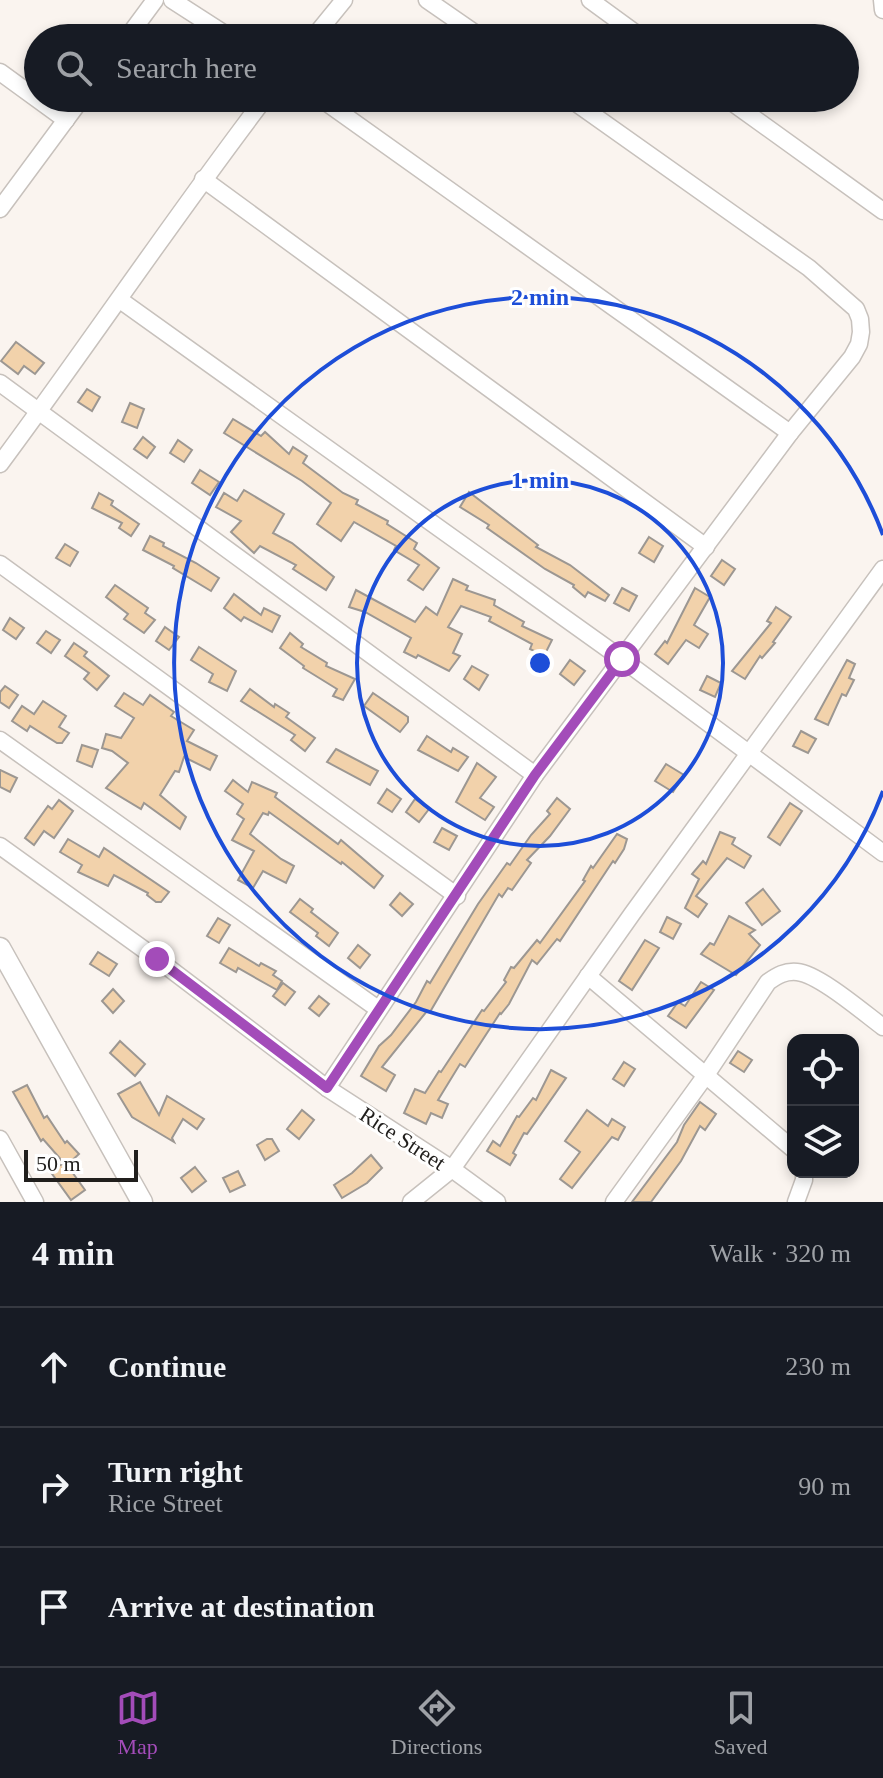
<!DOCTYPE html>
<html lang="en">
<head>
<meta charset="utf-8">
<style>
	body { margin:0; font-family:"Times New Roman",serif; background:#20242c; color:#f1f3f6 }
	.controls { position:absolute; right:24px; bottom:24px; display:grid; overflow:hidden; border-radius:16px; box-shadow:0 4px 12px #0003 }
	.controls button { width:72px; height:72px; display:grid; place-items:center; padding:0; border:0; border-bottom:2px solid #363941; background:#171b24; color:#f1f3f6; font:40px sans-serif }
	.scale { position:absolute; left:24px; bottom:20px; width:114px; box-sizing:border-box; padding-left:8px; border:4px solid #211f1d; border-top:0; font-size:22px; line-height:28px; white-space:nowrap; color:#211f1d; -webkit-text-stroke:6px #fff; paint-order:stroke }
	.stop { position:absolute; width:24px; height:24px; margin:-18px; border:6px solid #a34cb9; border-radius:50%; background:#fff }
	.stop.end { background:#a34cb9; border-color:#fff; box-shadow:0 2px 8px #0008 }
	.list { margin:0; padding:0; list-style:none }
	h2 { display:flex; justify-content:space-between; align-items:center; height:104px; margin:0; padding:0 32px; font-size:34px }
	h2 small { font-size:26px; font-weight:400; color:#9ea1a6 }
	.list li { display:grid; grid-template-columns:52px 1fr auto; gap:24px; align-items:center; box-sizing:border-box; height:120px; padding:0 32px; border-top:2px solid #363941 }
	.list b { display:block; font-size:30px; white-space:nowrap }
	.list p { margin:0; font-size:26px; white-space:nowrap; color:#9ea1a6 }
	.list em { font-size:26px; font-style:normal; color:#9ea1a6 }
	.icon { flex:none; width:44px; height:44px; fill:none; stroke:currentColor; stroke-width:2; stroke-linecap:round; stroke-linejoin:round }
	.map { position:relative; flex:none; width:883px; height:1202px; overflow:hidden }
	.search { position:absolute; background:#171b24; box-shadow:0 4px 12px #0003; left:24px; right:24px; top:24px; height:88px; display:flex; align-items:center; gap:20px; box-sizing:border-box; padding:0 28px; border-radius:44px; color:#9ea1a6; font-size:30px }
	.sheet { height:464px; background:#171b24 }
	nav { display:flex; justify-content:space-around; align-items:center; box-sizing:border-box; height:112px; border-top:2px solid #363941; background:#171b24; font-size:22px; color:#9ea1a6 }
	nav a { display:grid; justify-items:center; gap:4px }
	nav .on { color:#a34cb9 }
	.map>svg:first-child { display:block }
</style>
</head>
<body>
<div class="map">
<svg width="883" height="1202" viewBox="0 0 883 1202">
	<rect width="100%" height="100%" fill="#faf4ef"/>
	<!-- building -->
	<g fill="#f2d2ab" stroke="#9c9792" stroke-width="2">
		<polygon points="16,342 44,363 35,374 24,366 18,374 1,361"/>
		<polygon points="87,389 100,397 92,411 78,402"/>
		<polygon points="130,403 144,409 137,428 122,422"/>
		<polygon points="233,419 261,436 265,432 289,454 293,447 307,456 303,463 343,493 358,500 356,504 388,521 387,524 417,543 414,549 439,568 423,590 408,580 419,565 394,550 396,546 354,522 341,541 317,524 331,503 302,481 224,433"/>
		<polygon points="143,437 155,447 147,458 134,449"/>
		<polygon points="178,440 192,450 184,462 170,453"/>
		<polygon points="200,470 219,482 210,495 192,483"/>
		<polygon points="244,490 284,514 273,533 292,543 334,577 326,590 293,569 296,565 260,546 254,553 231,532 241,521 216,507 224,493 237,501"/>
		<polygon points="469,492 538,545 536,547 570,565 609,595 605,601 588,592 585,597 573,587 574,585 545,569 487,528 489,525 460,507"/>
		<polygon points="99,493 113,501 111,505 139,524 131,536 119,528 122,523 92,508"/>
		<polygon points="150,536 164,543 163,546 196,563 219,578 211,591 173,568 174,566 143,550"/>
		<polygon points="649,537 663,546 654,562 639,553"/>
		<polygon points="65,544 78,552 70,566 56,558"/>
		<polygon points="722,560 735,569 724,585 711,576"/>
		<polygon points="453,579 468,586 466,590 495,600 494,605 524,622 522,626 552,640 544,656 530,649 532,644 489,621 491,617 461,606 448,627 462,634 453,653 460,656 449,671 418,655 416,658 404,652 411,638 365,612 349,607 356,590 415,622 426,607 437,615"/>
		<polygon points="115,585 148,608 145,613 155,620 144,633 124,619 128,614 106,597"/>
		<polygon points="622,588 637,596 629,611 614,603"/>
		<polygon points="695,588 710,597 694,625 708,634 699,648 686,640 668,664 655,654 665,641 667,643"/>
		<polygon points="234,594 261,615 264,608 280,616 272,632 244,617 241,621 224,608"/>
		<polygon points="776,607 791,617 773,642 775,643 762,658 760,656 745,679 732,671 771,623 767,621"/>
		<polygon points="10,618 24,628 16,639 3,630"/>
		<polygon points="165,627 179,637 169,650 156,641"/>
		<polygon points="46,631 60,640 51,653 37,643"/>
		<polygon points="290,633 303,644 301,647 327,663 326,666 355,679 343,700 333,696 337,689 303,668 304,666 280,648"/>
		<polygon points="74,643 87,652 84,656 109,676 97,690 84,679 89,673 65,656"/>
		<polygon points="199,647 236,671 227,691 209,682 213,674 191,660"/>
		<polygon points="570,660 585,671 574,685 560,674"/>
		<polygon points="847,660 855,664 849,678 854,680 846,696 842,694 828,725 815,719"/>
		<polygon points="472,666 488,675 479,690 464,679"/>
		<polygon points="707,676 721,683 715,697 700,690"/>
		<polygon points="5,686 18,695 9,708 0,702 0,692"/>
		<polygon points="250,689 274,707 275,704 289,713 286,717 315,738 305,751 291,740 295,735 241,701"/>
		<polygon points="124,693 143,705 150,695 174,712 171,716 194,730 187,741 217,756 210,770 184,757 179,772 175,771 160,795 186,817 180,829 144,803 141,809 106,788 128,763 112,751 102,748 106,734 121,738 134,718 115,706"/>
		<polygon points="373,693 408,717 408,722 400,732 364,706"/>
		<polygon points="43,701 66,716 59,727 69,733 62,743 57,743 30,726 27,731 12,721 22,706 34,714"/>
		<polygon points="801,731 816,739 808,753 793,746"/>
		<polygon points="427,736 451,752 453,748 468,757 458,771 418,750"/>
		<polygon points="82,745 98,750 92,767 77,761"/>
		<polygon points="336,749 378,771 370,785 327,762"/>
		<polygon points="477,763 496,777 480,798 494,807 485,820 456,802"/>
		<polygon points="666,764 684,775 673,792 655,781"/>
		<polygon points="0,770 17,778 10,792 0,787"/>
		<polygon points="233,780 248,792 252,782 277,793 275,797 338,844 341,840 383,876 374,888 342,862 341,864 269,812 268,815 263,813 250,834 281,859 294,866 286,883 263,871 253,888 238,880 254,851 232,840 244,819 237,814 243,804 225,791"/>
		<polygon points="387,789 401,799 392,812 378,803"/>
		<polygon points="557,798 570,809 550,836 527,860 531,863 512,890 508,888 502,897 499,894 430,1012 427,1011 382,1067 395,1075 386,1091 361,1076 379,1046 391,1035 416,1002 427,981 430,983 478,904 507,863 510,865 531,835 550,814 547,811"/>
		<polygon points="415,799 429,809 419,822 406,812"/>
		<polygon points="59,800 73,811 54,838 44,831 34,845 25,838 48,806 52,809"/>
		<polygon points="790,803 802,811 780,845 768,837"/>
		<polygon points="442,828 457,836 449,850 434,842"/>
		<polygon points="720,832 735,838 732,844 751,856 744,868 727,858 696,896 707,904 698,917 685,908 699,879 692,874 703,861 706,864"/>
		<polygon points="617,834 627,839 624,849 615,863 613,861 560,941 557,939 537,964 532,960 509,1004 501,1014 500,1013 465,1067 460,1064 438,1100 448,1104 442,1118 431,1113 426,1124 404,1113 415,1089 425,1093 439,1071 441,1072 482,1010 484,1011 506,982 504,980 511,967 514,968 537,940 540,943 585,881 583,880 591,866 593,868"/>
		<polygon points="68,839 99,857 104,848 169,892 161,902 156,902 147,895 148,893 114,875 108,886 78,872 82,865 60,852"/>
		<polygon points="763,889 780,911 762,925 746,903"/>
		<polygon points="400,893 413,904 402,916 390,905"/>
		<polygon points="300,899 313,909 311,912 338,933 329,946 316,936 318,933 290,912"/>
		<polygon points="729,916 755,930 749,934 760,945 736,975 701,954 710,943 714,945"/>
		<polygon points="667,917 681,924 673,939 660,932"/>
		<polygon points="218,918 230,925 219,943 207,936"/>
		<polygon points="645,940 659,948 632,990 619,981"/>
		<polygon points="358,945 370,955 360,968 348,958"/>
		<polygon points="229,948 259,966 261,963 276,971 273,975 282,981 277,990 238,968 236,972 220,963"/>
		<polygon points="98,952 117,964 109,976 90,964"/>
		<polygon points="701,982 714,990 686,1028 668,1016 678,1002 685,1006"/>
		<polygon points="283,983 295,992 285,1005 273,996"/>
		<polygon points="113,989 124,1001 113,1013 102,1001"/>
		<polygon points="319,996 329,1004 319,1016 309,1008"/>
		<polygon points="120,1041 145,1064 135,1076 110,1053"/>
		<polygon points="738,1051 752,1060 744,1072 730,1063"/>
		<polygon points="624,1062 635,1069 624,1086 613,1079"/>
		<polygon points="551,1070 566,1078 527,1134 524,1133 513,1153 516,1155 510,1165 487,1151 493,1141 500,1146 517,1116 519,1117 533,1098 536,1100"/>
		<polygon points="140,1082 159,1115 167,1096 204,1119 197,1129 183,1119 172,1138 174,1142 132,1117 118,1094"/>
		<polygon points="27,1085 44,1118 47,1116 65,1143 67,1141 79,1154 67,1165 85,1190 71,1200 50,1171 64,1163 43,1139 41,1141 13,1092"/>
		<polygon points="700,1102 716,1114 705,1130 700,1126 681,1161 651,1202 632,1202 677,1142 684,1125"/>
		<polygon points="302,1110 314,1120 299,1139 287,1129"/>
		<polygon points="587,1110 608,1126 612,1119 625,1127 618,1140 612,1137 572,1188 560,1179 580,1152 565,1141"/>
		<polygon points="267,1139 272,1139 279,1151 265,1160 257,1145"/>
		<polygon points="371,1155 382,1168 367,1183 342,1198 334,1185 352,1173"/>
		<polygon points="195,1167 206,1181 192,1192 181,1178"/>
		<polygon points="238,1171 245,1185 230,1192 223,1178"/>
	</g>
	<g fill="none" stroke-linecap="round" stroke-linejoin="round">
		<defs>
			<g id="minor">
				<polyline points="172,0 231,38"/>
				<polyline points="427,0 482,38"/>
				<polyline points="590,0 642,38"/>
				<polyline points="882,0 883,10"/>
				<polyline points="127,38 155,0"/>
				<polyline points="313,38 344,0"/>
				<polyline points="0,72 66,120"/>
				<polyline points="320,98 790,433"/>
				<polyline points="726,98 883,211"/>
				<polyline points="203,179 706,547"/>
				<polyline points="0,209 82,98"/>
				<polyline points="120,300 622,659 883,853"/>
				<polyline points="0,383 535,775"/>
				<path d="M 0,464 C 90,343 174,217 265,98"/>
				<polyline points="0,564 457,896"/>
				<polyline points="0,740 378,1009"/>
				<polyline points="0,846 157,959 327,1088 452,1169 497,1202"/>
				<polyline points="588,976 793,1149"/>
				<polyline points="327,1088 535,775 790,433 852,357 859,344 861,332 860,319 856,309 809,268 569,98"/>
				<polyline points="0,1139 35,1202"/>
				<polyline points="411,1202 452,1169 632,914 883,569"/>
				<path d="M 614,1202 L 706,1075 L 768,982 C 778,975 785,971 797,972 C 819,974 864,1013 883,1027"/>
				<polyline points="796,1202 804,1180 804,1172"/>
			</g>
			<polyline id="tertiary" points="0,948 142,1202"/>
		</defs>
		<!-- minor casing -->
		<use href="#minor" stroke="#c7c1bc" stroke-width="19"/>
		<!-- tertiary casing -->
		<use href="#tertiary" stroke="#c7c1bc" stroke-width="23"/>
		<!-- minor -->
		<use href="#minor" stroke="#fff" stroke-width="16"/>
		<!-- tertiary -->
		<use href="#tertiary" stroke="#fff" stroke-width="20"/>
	</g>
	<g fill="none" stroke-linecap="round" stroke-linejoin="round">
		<!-- route -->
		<polyline stroke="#a34cb9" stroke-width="10" points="157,959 327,1088 535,775 622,659"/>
	</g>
	<!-- distance rings -->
	<g fill="none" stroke="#1d4ed8" stroke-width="4">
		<circle cx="540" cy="663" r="183"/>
		<path d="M883 791A366 366 0 1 1 883 535"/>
	</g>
	<g text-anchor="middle" stroke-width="6" stroke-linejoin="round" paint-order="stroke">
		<!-- street labels -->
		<g font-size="22" fill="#211f1d" stroke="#fff">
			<text transform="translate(403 1138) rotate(33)" y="8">Rice Street</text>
		</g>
	</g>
	<circle cx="540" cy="663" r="12" fill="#1d4ed8" stroke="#fff" stroke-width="4"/>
	<g font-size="24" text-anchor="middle" font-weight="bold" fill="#1d4ed8" stroke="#fff" stroke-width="6" stroke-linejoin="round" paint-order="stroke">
		<text x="540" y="305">2 min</text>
		<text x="540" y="488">1 min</text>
	</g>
</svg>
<div class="controls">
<button><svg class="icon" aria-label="locate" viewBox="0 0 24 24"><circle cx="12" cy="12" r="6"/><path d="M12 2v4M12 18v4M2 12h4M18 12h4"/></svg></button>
<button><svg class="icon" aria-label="layers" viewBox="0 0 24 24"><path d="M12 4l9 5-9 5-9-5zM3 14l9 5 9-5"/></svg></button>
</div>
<div class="scale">50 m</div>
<div class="stop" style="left:622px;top:659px"></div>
<div class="stop end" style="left:157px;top:959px"></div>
<div class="search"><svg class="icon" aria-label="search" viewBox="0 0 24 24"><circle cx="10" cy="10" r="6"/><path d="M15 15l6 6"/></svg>Search here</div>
</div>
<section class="sheet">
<h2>4 min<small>Walk · 320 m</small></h2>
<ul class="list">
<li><svg class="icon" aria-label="ahead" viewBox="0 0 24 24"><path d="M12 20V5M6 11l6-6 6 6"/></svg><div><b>Continue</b></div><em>230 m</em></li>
<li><svg class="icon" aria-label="right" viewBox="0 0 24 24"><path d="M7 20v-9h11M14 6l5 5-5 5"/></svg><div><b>Turn right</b><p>Rice Street</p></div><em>90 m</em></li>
<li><svg class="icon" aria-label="arrive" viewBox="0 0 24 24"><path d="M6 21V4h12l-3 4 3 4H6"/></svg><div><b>Arrive at destination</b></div></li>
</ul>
</section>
<nav>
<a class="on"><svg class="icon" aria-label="map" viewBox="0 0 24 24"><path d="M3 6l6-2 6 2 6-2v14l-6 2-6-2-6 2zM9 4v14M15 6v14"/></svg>Map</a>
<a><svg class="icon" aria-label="directions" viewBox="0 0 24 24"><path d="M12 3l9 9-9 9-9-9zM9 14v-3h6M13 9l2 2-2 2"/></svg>Directions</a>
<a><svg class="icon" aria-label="saved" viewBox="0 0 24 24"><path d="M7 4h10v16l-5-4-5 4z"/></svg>Saved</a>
</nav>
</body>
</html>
